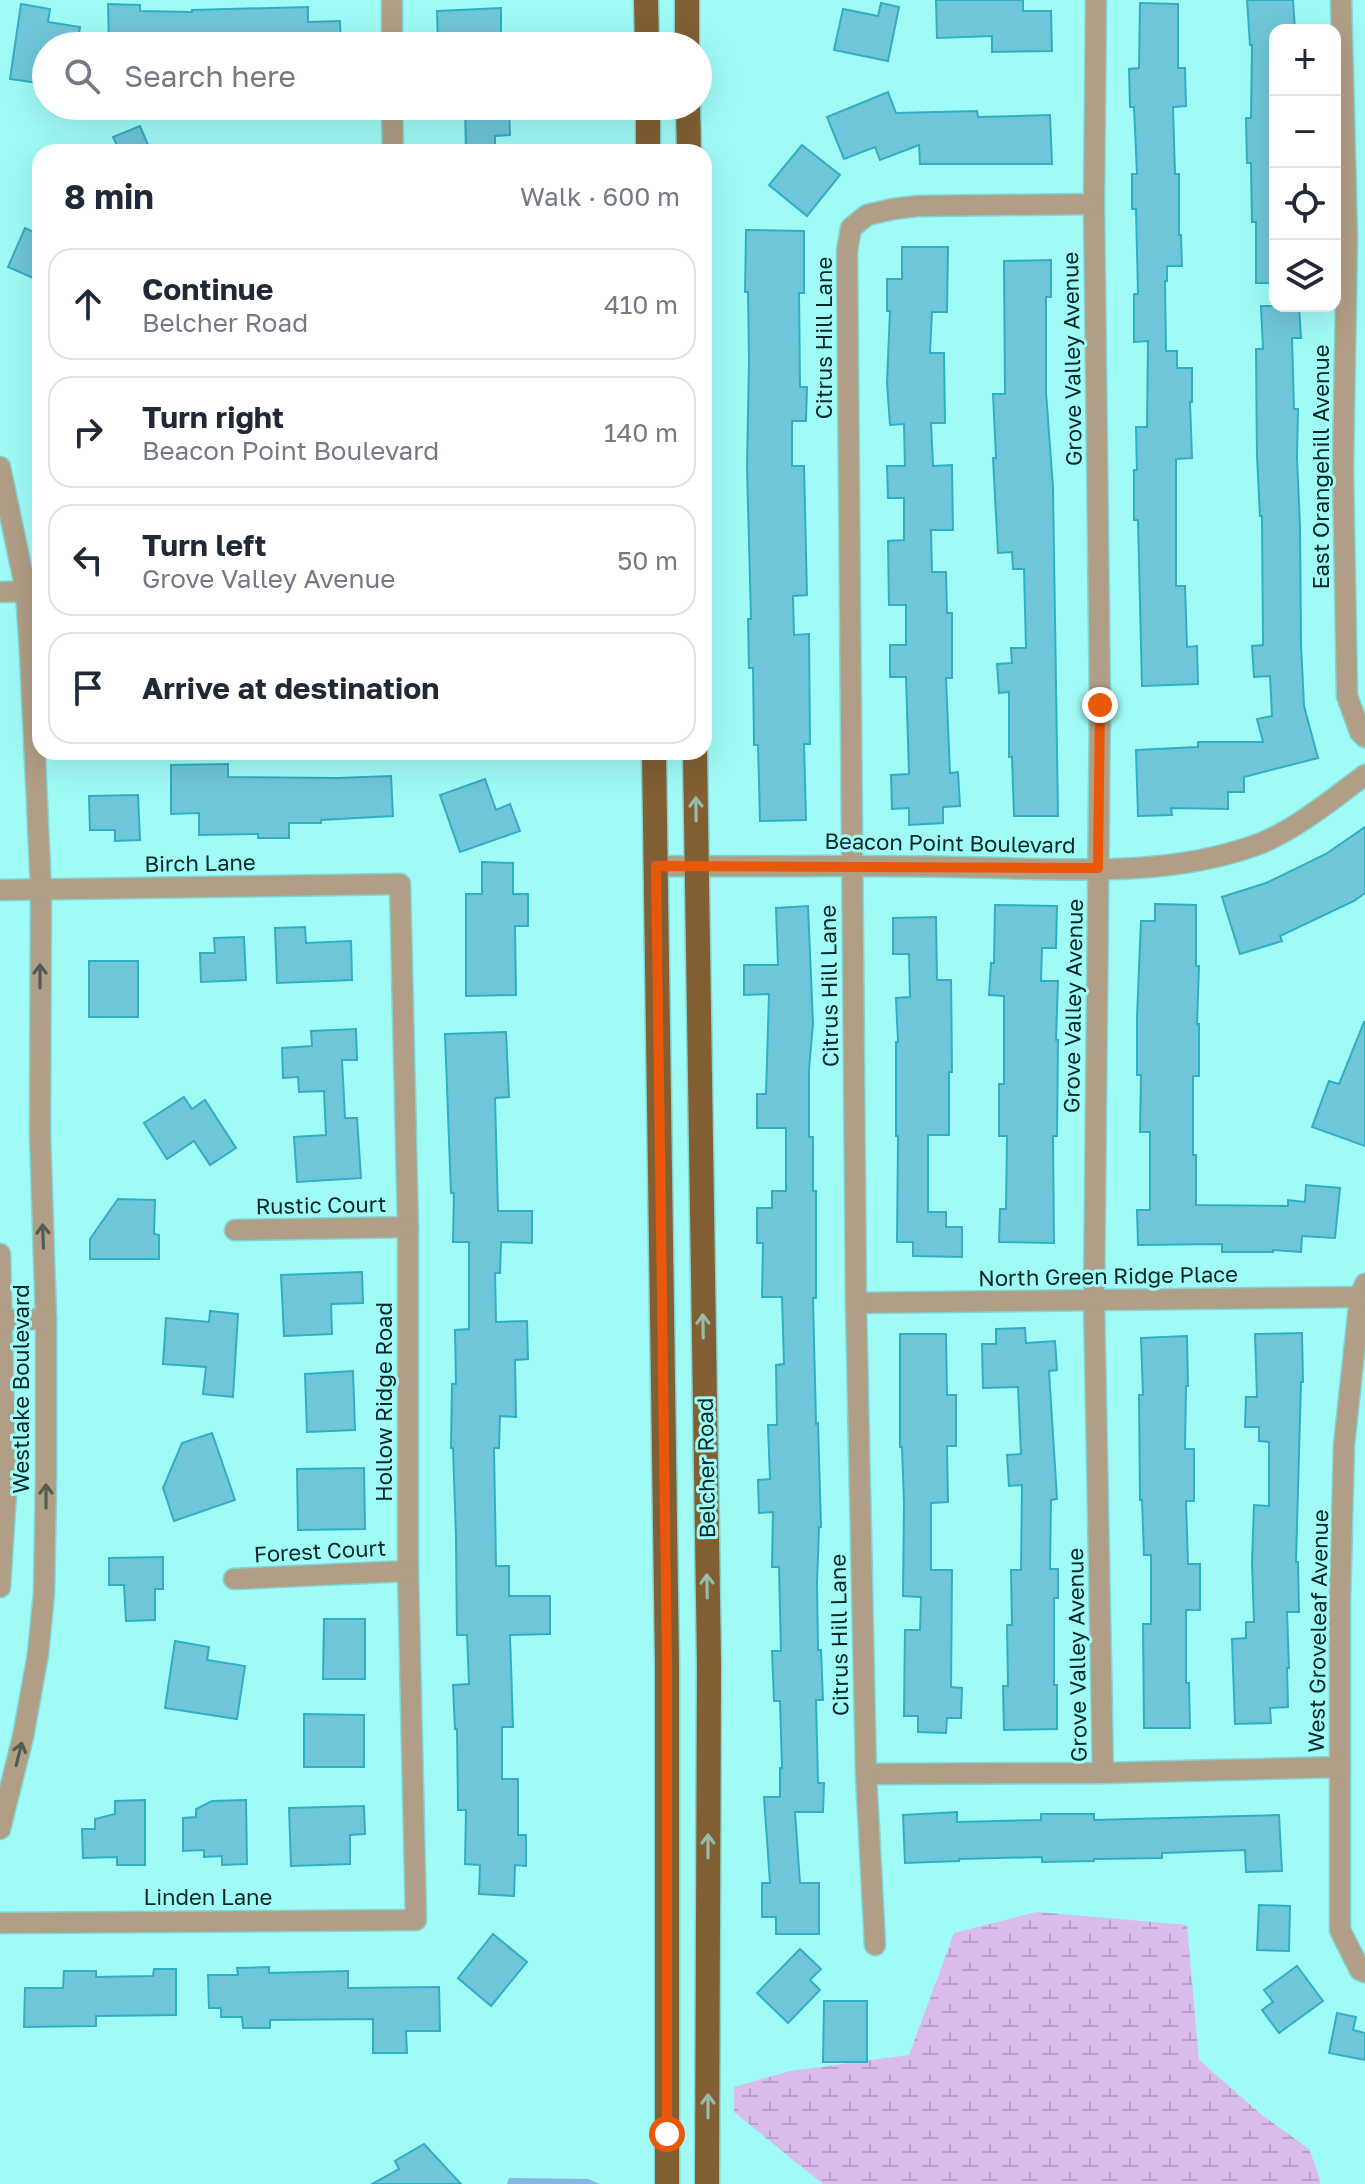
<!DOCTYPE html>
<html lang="en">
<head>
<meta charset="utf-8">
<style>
	body { margin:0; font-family:"Golos Text",sans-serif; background:#f2f2f3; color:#1f2937 }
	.controls { position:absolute; right:24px; top:24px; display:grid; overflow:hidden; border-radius:16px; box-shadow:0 8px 32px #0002 }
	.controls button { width:72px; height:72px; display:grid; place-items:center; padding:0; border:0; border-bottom:2px solid #e0e1e3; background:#fff; color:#1f2937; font:40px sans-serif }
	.stop { position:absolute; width:24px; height:24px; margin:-18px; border:6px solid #ea580c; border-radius:50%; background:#fff }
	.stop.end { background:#ea580c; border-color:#fff; box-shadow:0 2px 8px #0008 }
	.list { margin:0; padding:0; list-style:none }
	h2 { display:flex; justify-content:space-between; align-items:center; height:104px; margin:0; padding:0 32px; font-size:34px }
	h2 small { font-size:26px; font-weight:400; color:#747a83 }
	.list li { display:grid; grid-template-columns:52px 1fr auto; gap:24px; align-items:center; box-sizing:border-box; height:112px; margin:0 16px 16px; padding:0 16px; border:2px solid #e0e1e3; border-radius:24px }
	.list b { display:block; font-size:30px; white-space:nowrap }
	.list p { margin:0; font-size:26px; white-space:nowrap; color:#747a83 }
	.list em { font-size:26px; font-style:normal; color:#747a83 }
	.icon { flex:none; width:44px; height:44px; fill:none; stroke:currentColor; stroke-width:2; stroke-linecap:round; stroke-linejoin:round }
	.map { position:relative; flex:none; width:1365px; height:2184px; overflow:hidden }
	.search { position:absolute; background:#fff; box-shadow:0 8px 32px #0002; left:32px; top:32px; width:680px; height:88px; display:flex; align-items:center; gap:20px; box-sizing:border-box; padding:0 28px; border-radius:44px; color:#747a83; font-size:30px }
	.panel { position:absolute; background:#fff; box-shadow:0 8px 32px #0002; left:32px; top:144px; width:680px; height:616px; border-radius:24px }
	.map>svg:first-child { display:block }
</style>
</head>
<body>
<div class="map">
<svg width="1365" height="2184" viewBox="0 0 1365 2184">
	<defs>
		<pattern id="wetland-marsh" width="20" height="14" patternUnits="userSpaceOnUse" patternTransform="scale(2)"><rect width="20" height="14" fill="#d9bbec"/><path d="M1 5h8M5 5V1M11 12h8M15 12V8" fill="none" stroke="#b8a1ca"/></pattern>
		<pattern id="water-rules" width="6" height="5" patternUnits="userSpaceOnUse" patternTransform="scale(2)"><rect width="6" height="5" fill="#88b4e7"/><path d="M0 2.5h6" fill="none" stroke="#6d92bb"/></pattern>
	</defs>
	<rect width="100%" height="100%" fill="#a0fbf7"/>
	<!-- wetland -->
	<polygon fill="url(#wetland-marsh)" points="1037,1912 1187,1925 1199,2060 1262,2115 1309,2149 1320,2179 1320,2184 823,2184 734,2112 734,2087 790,2071 909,2055 954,1933"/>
	<!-- water -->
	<polygon fill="url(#water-rules)" points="509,2178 588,2179 600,2184 507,2184"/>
	<!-- building -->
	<g fill="#6fc6d8" stroke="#30aec4" stroke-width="2">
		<polygon points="936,0 1023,0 1023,11 1051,11 1052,51 992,52 992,36 937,38"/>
		<polygon points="1247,0 1293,0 1295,30 1275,30 1275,283 1256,283 1256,222 1252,222 1251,163 1247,163 1246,118 1251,118 1252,45 1250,45"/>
		<polygon points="881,3 899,7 888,61 834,50 843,9 878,16"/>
		<polygon points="1140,3 1178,4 1178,68 1185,68 1186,106 1173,107 1175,174 1179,174 1179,235 1181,235 1182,266 1167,266 1167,281 1165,281 1166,351 1177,351 1177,368 1192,368 1192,402 1190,402 1192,458 1176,459 1176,586 1185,586 1187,647 1197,646 1198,684 1142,686 1138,520 1134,520 1134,470 1137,470 1136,427 1147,427 1148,341 1134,342 1134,294 1138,294 1136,209 1132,209 1132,174 1137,174 1134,107 1130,107 1129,69 1139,68"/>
		<polygon points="21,4 50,9 48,22 80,27 77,46 46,46 46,71 39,72 38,83 10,79"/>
		<polygon points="108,4 140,5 140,11 192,12 192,10 308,7 308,22 340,21 341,46 192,46 192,43 160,42 160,46 109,46"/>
		<polygon points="501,8 501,42 473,43 473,46 438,46 437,11"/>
		<polygon points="888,92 896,113 977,111 978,117 1050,115 1052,164 920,164 919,145 880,160 875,147 844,159 827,117"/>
		<polygon points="465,106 509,106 510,135 495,136 495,152 466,152"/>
		<polygon points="140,126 151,152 120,152 113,137"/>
		<polygon points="802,145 840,175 807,216 769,185"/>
		<polygon points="25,228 40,235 40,281 8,267"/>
		<polygon points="746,230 804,231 804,293 799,293 800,387 807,387 806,421 792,421 792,466 804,466 807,595 793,596 794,635 809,634 810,744 804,744 806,820 760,821 758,745 754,745 753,668 749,668 748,619 751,619 747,467 749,361 748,292 745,292"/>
		<polygon points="902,247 948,247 947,312 932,312 930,353 944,353 945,423 931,423 933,466 952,465 953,530 931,530 932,572 946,572 947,613 952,613 952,678 946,678 950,773 958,772 960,806 943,807 943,823 909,825 909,808 892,809 891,775 909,774 906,677 890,677 890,645 906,645 906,605 889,605 888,541 904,540 904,498 888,498 887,466 905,466 904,424 890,425 887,383 890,311 887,311 887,279 902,279"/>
		<polygon points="1051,260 1051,297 1046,297 1046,392 1053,488 1058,816 1014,816 1012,757 1009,757 1009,692 999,693 997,664 1012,663 1011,648 1026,648 1024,569 1013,569 1012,552 998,553 993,458 996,458 993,394 1005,394 1004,261"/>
		<polygon points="1261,306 1299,306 1301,338 1292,338 1294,409 1298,409 1297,458 1300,527 1301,644 1304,706 1318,758 1244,777 1244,792 1228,792 1228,809 1171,808 1172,815 1138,816 1136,750 1198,747 1198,742 1263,742 1257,719 1272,716 1270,676 1254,677 1252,646 1263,645 1262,516 1260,516 1257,456 1256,349 1263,349"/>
		<polygon points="228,764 228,777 338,778 391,776 393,816 321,820 321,823 289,823 289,838 258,838 258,834 199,835 199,813 171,814 171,765"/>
		<polygon points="485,779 496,810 510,804 520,831 460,852 440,795"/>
		<polygon points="138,795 140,840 115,841 115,830 90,830 89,796"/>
		<polygon points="1365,827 1365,893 1354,901 1280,936 1282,941 1240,954 1222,897 1266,883 1326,854"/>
		<polygon points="482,862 513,863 513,894 528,894 528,926 515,926 516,995 466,996 466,894 482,894"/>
		<polygon points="1155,904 1196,905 1196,966 1199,966 1197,1024 1199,1024 1199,1076 1193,1076 1193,1155 1196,1155 1196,1205 1288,1206 1288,1200 1305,1202 1306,1185 1340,1188 1335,1238 1302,1236 1301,1252 1273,1250 1273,1252 1222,1252 1222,1244 1138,1245 1137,1210 1150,1210 1150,1132 1140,1132 1141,1075 1137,1075 1137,1017 1141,921 1155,921"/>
		<polygon points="995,905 1057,906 1056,948 1042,948 1041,981 1058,981 1056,1040 1058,1040 1057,1136 1053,1136 1054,1243 999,1242 1000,1209 1006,1209 1007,1136 999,1136 999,1084 1004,1084 1004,996 989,995 991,963 994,963"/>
		<polygon points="808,906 813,1024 809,1069 809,1137 813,1137 813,1191 816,1191 816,1298 813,1298 816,1424 818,1423 821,1527 819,1527 817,1583 818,1650 821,1650 823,1700 816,1700 818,1783 824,1783 823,1812 795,1812 800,1883 819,1883 819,1934 776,1934 776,1917 762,1917 762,1883 770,1883 764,1797 780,1797 780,1768 782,1768 780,1701 774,1701 772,1651 781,1651 779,1567 772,1567 773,1512 759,1513 758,1480 770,1479 768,1425 777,1425 776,1365 784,1364 782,1297 762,1297 763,1243 757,1243 757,1208 772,1208 772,1191 786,1191 786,1128 757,1128 757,1094 766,1094 769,994 744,995 744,965 778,965 776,908"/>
		<polygon points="936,917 937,980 951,980 952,1072 949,1072 949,1135 928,1135 928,1212 946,1212 946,1227 962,1227 962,1257 913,1256 913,1242 897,1242 898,1136 896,1136 896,1042 898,1042 896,998 910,997 909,954 893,954 893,918"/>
		<polygon points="305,927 306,943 351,941 352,980 277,983 275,928"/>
		<polygon points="244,937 246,980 201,982 200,953 215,953 214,938"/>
		<rect x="89" y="961" width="49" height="56"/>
		<polygon points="1364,1022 1365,1022 1365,1146 1312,1127 1329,1081 1339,1084"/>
		<polygon points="356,1029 357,1060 342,1060 345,1118 357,1118 361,1178 297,1182 294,1137 326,1135 324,1091 299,1092 298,1077 283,1078 282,1048 312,1046 311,1031"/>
		<polygon points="506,1032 509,1097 495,1098 498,1211 532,1211 532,1243 501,1242 500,1273 495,1273 496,1322 527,1321 528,1359 515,1360 516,1417 500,1416 499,1448 494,1448 496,1566 509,1566 509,1596 550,1596 550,1634 510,1635 513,1727 502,1727 502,1779 518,1779 518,1835 526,1835 526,1866 515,1865 514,1896 479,1894 480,1865 465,1864 466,1810 458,1810 457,1729 455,1729 453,1685 469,1684 467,1635 457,1635 456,1537 453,1448 451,1448 452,1384 456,1384 455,1330 469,1329 469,1242 453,1242 454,1193 451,1193 445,1034"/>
		<polygon points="184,1097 192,1109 205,1100 236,1148 210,1165 194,1141 167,1159 144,1123"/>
		<polygon points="118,1199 155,1200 154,1234 159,1235 159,1259 90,1259 90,1239"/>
		<polygon points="362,1272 363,1303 331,1304 332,1334 284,1336 281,1275"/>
		<polygon points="210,1311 238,1314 233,1397 203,1394 206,1367 163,1364 166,1318 209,1322"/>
		<polygon points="1025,1328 1026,1343 1055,1341 1057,1370 1049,1371 1057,1499 1051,1500 1050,1569 1058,1569 1058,1598 1054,1598 1054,1685 1057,1685 1057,1729 1004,1730 1003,1686 1008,1686 1007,1625 1012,1625 1011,1570 1021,1570 1022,1485 1009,1486 1007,1455 1021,1454 1018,1387 983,1388 982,1344 996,1344 996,1329"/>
		<polygon points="1302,1333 1303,1382 1301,1382 1296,1562 1298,1562 1299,1612 1287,1612 1289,1668 1287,1668 1288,1707 1270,1708 1271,1723 1235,1724 1232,1639 1246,1638 1246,1622 1254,1622 1252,1563 1254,1505 1269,1506 1269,1442 1259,1441 1259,1427 1245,1427 1246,1397 1257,1397 1255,1334"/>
		<polygon points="900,1334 946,1334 947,1395 956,1395 956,1446 947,1446 948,1502 931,1503 931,1570 952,1570 951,1687 962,1688 961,1718 947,1718 946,1733 918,1732 918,1716 904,1716 905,1630 920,1630 921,1597 903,1596 904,1503 902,1447 900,1447"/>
		<polygon points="1187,1336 1188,1386 1186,1386 1185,1449 1194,1449 1194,1501 1186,1501 1188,1564 1200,1564 1200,1610 1186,1610 1186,1683 1189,1683 1190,1728 1144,1728 1143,1624 1151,1624 1151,1555 1144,1555 1142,1500 1140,1500 1139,1395 1143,1395 1141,1338"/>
		<polygon points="353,1371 355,1430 307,1432 305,1374"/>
		<polygon points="212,1433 235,1500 174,1521 163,1488 182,1443"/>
		<polygon points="364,1468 365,1529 298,1530 297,1469"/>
		<polygon points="163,1557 163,1589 155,1589 155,1620 126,1621 124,1585 109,1585 109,1558"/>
		<polygon points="324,1619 365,1619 365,1679 323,1679"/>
		<polygon points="175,1641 209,1647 207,1660 245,1666 237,1719 165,1708"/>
		<polygon points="304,1714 364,1715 364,1767 304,1767"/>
		<polygon points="145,1800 145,1865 117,1865 117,1857 83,1858 82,1829 95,1829 95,1819 115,1814 115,1801"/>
		<polygon points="246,1800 247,1864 222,1865 222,1856 204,1857 204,1850 183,1851 183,1818 196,1817 196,1809 212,1801"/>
		<polygon points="364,1806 365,1834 350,1835 350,1864 291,1866 289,1808"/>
		<polygon points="957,1812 957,1822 1041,1820 1041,1814 1094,1814 1094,1820 1279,1815 1282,1871 1246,1872 1245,1850 1162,1853 1162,1858 1094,1859 1094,1861 1042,1862 1042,1857 959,1859 959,1861 905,1863 903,1815"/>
		<polygon points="1259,1905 1290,1906 1289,1951 1257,1950"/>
		<polygon points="493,1934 527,1962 491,2006 458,1978"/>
		<polygon points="800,1949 821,1969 810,1980 820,1990 788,2023 757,1993"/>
		<polygon points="1297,1966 1323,2001 1279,2033 1262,2010 1273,2002 1264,1990"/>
		<polygon points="269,1967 269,1973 348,1971 348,1988 439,1987 440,2031 406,2031 407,2053 373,2053 373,2019 270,2020 270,2028 243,2028 242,2017 221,2017 221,2008 209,2008 208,1975 238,1975 237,1968"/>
		<polygon points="154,1969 176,1969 176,2015 96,2016 96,2026 24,2027 25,1988 63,1988 64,1971 96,1971 96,1977 153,1976"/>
		<polygon points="824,2001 867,2001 867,2062 823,2062"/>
		<polygon points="1337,2013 1356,2017 1353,2030 1365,2033 1365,2060 1329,2053"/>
		<polygon points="424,2144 461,2184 372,2184 399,2169 395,2161"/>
	</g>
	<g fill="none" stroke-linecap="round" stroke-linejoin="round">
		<defs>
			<g id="minor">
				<polyline points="392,0 392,46"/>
				<polyline points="1096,0 1094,204 1100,705 1094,1300 1103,1773"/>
				<polyline points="1341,0 1347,238 1343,468 1347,696 1360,732 1365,737"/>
				<polyline points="392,106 393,152"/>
				<polyline points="0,467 26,591 30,651 41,890 40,1133 46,1319 46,1479 44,1593 38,1654 23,1737 0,1829"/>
				<polyline points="0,592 40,591"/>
				<path d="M 656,866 C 755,867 854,865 953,867 C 1053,868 1162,880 1259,844 C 1295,830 1334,798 1365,775"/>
				<polyline points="0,890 400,884 408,1227 408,1571 416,1920 0,1923"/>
				<polyline points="235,1230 408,1227"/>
				<polyline points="0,1254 6,1493 0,1587"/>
				<polyline points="1365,1284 1360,1297 1344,1445 1340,1600 1340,1930 1360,1970 1365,1972"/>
				<polyline points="856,1303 1360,1297"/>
				<polyline points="0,1320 46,1319"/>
				<polyline points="234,1579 408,1571"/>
				<polyline points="866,1774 1103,1773 1340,1767"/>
				<polyline points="875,1945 866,1774 856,1303 847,251 851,228 867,215 893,209 918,206 1094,204"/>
			</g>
			<g id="major">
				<polyline points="646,0 647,46"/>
				<polyline points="687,0 687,46"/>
				<polyline points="648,106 648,152"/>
				<polyline points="688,106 689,152"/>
				<polyline points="654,752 667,1663 667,2184"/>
				<polyline points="695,752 709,1664 707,2184"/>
			</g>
		</defs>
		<!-- minor casing -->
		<use href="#minor" stroke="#83d5d2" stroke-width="23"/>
		<!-- major casing -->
		<use href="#major" stroke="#83d5d2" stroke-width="27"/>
		<!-- minor -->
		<use href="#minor" stroke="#b19e86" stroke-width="20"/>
		<!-- major -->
		<use href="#major" stroke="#815f33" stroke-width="24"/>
	</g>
	<!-- one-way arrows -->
	<defs><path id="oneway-shaft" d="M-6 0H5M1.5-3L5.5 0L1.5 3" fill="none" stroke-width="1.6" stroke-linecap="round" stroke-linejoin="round" transform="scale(2)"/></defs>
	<g stroke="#94bda9">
		<use href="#oneway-shaft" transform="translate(696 809) rotate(-91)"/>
		<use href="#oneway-shaft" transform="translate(703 1326) rotate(-91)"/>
		<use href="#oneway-shaft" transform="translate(707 1586) rotate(-91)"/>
		<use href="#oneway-shaft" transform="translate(708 1846) rotate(-90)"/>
		<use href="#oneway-shaft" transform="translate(708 2106) rotate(-90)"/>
	</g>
	<g stroke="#505d52">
		<use href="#oneway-shaft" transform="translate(40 976) rotate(-90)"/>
		<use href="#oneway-shaft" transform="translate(43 1236) rotate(-92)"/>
		<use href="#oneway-shaft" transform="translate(46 1496) rotate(-90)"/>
		<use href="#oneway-shaft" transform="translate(19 1754) rotate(-76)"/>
	</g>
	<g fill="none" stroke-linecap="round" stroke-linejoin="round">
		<!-- route -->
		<polyline stroke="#ea580c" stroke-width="10" points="667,2134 667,1663 656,866 1098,868 1100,705"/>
	</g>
	<g text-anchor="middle" stroke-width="6" stroke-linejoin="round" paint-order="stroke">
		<!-- street labels -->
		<g font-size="22" fill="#002827" stroke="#a0fbf7">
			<text transform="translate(824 338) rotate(-90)" y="8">Citrus Hill Lane</text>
			<text transform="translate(1072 359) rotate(-91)" y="8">Grove Valley Avenue</text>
			<text transform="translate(1321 467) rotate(-90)" y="8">East Orangehill Avenue</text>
			<text transform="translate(950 843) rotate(1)" y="8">Beacon Point Boulevard</text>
			<text transform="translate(200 863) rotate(-1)" y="8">Birch Lane</text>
			<text transform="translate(829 986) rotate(-91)" y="8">Citrus Hill Lane</text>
			<text transform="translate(1073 1006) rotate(-89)" y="8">Grove Valley Avenue</text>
			<text transform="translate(321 1205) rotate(-1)" y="8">Rustic Court</text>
			<text transform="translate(1108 1276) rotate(-1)" y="8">North Green Ridge Place</text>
			<text transform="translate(21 1389) rotate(-90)" y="8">Westlake Boulevard</text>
			<text transform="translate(384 1402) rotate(-90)" y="8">Hollow Ridge Road</text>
			<text transform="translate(706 1468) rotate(-91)" y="8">Belcher Road</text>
			<text transform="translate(320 1551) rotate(-3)" y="8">Forest Court</text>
			<text transform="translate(1318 1631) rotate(-89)" y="8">West Groveleaf Avenue</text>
			<text transform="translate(839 1635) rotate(-91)" y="8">Citrus Hill Lane</text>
			<text transform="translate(1077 1655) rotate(-91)" y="8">Grove Valley Avenue</text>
			<text x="208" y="1905">Linden Lane</text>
		</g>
	</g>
</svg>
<div class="controls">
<button>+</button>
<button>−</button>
<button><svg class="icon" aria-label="locate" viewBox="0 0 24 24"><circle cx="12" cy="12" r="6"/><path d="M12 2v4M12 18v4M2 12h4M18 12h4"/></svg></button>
<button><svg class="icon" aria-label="layers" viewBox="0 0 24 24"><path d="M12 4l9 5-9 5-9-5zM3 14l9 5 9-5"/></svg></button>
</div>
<div class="stop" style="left:667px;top:2134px"></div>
<div class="stop end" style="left:1100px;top:705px"></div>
<div class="search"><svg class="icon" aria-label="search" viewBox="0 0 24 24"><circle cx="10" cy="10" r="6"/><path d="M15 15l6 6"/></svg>Search here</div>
<section class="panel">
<h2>8 min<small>Walk · 600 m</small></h2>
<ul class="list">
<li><svg class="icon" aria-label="ahead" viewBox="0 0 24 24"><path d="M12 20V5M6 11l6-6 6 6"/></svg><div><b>Continue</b><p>Belcher Road</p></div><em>410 m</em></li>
<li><svg class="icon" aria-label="right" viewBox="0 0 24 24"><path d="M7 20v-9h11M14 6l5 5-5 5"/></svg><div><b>Turn right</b><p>Beacon Point Boulevard</p></div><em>140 m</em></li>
<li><svg class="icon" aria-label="left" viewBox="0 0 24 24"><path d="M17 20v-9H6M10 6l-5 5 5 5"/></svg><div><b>Turn left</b><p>Grove Valley Avenue</p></div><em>50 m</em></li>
<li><svg class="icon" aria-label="arrive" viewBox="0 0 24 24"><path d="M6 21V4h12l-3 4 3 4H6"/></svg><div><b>Arrive at destination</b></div></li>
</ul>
</section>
</div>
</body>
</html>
